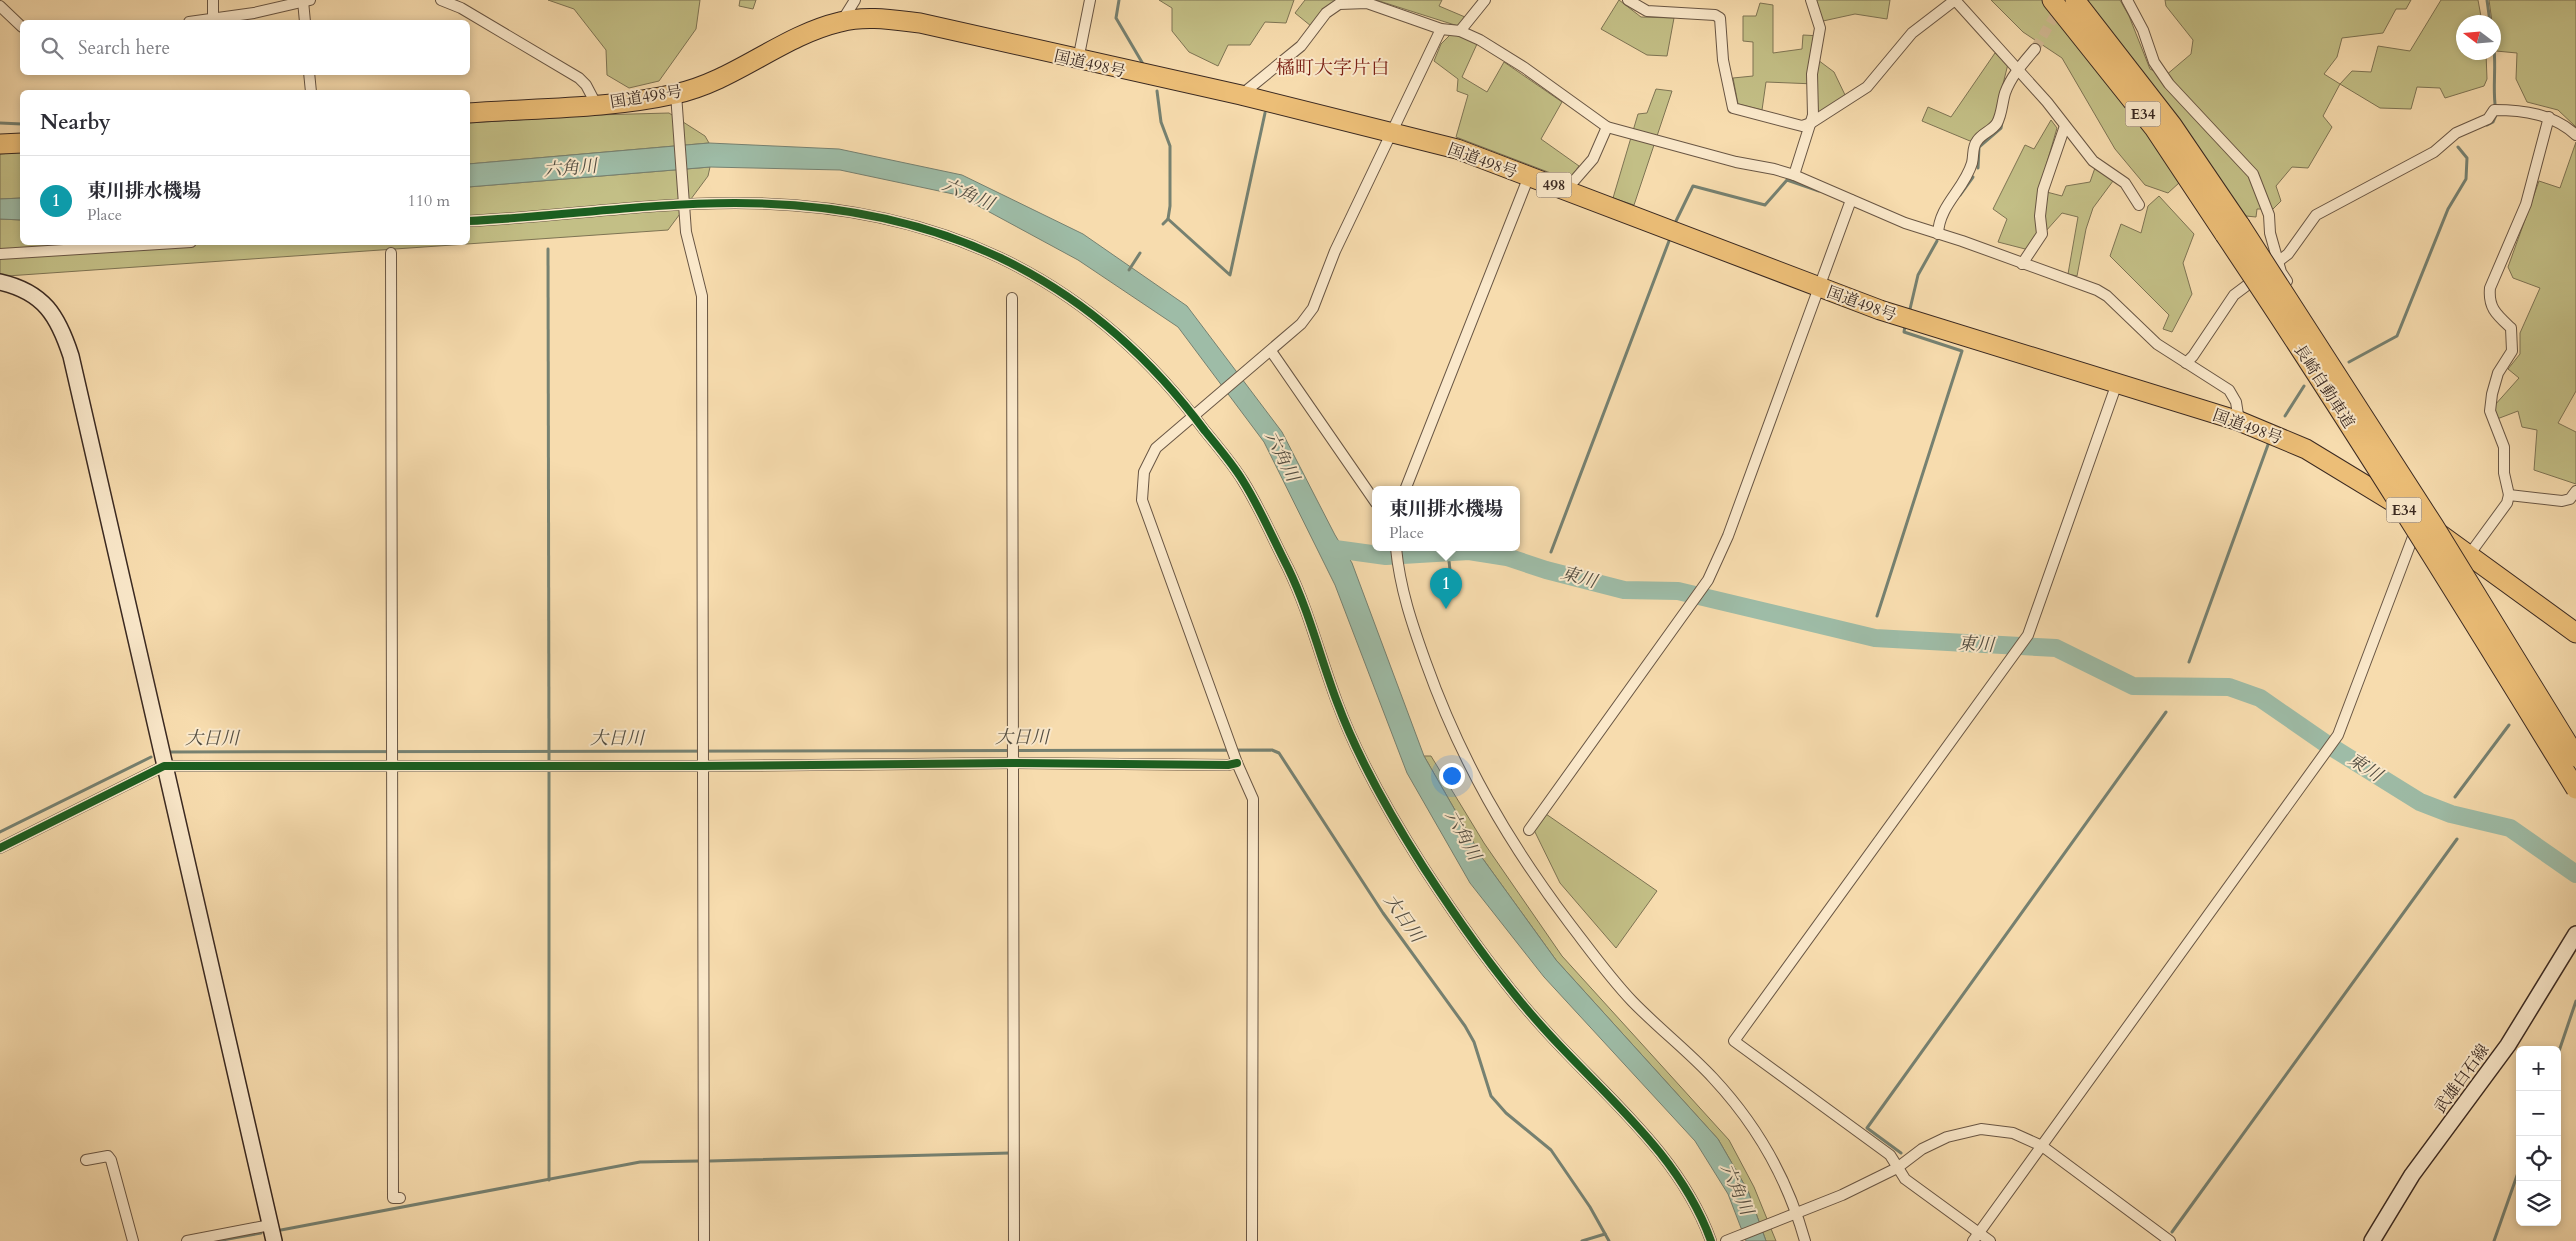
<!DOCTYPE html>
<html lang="en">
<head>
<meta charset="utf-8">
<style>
	body { margin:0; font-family:Cardo,"Noto Serif JP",serif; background:#f2f2f3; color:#2b2b33 }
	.controls { position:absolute; right:15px; bottom:15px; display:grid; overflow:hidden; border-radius:8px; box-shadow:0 2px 8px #0003 }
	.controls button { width:45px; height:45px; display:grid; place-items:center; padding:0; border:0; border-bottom:1px solid #e1e1e2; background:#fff; color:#2b2b33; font:25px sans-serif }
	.compass { position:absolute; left:2456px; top:15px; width:45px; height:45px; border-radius:50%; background:#fff; box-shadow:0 2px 8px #0003; rotate:286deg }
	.you { position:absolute; left:1451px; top:775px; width:18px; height:18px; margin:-12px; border:4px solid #fff; border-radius:50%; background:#1a73e8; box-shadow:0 0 0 8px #1a73e833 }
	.badge { display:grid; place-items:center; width:32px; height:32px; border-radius:50%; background:#ea580c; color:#fff; font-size:16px; font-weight:700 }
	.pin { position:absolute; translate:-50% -41px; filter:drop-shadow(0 1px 2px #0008) }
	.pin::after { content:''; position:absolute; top:26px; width:18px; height:15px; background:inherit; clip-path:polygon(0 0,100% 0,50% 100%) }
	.popup { position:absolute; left:1372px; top:486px; width:148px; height:65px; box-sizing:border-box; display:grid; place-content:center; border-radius:8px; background:#fff; filter:drop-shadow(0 1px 4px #0005); font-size:16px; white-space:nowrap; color:#7c7c81 }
	.popup b { font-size:19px; color:#2b2b33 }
	.popup::after { content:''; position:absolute; left:50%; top:100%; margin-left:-10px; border:10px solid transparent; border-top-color:#fff }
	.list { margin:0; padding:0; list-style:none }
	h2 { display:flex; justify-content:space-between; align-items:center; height:65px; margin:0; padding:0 20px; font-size:21px }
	h2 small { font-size:16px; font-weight:400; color:#7c7c81 }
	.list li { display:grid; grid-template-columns:32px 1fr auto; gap:15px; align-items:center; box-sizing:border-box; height:90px; padding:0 20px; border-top:1px solid #e1e1e2 }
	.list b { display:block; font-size:19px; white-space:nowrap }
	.list p { margin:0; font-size:16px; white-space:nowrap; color:#7c7c81 }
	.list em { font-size:16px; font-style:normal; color:#7c7c81 }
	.icon { flex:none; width:28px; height:28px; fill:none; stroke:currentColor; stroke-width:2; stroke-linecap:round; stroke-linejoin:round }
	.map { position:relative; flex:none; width:2576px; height:1241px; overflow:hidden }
	.search { position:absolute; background:#fff; box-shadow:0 2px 8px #0003; left:20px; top:20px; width:450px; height:55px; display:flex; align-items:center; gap:12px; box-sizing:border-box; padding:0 18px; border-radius:8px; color:#7c7c81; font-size:19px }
	.panel { position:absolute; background:#fff; box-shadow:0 2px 8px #0003; left:20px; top:90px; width:450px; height:155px; border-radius:8px }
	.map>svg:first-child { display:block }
</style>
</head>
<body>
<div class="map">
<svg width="2576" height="1241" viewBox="0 0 2576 1241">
	<rect width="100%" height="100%" fill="#f7dcae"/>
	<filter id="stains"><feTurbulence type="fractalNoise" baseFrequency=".004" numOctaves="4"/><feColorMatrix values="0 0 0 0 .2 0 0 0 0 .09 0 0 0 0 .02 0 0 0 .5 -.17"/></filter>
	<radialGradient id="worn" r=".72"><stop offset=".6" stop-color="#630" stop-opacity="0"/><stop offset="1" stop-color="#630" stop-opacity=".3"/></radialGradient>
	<!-- green -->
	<g fill="#c3bf86" stroke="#7e7454">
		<polygon points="548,0 700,0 696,29 659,81 629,88 607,75 606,50 574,9"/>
		<polygon points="740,0 756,0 753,9 739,6"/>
		<polygon points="1159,0 1294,0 1286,23 1265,22 1250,45 1228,45 1218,66 1189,52 1172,31 1172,8"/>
		<polygon points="1305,0 1344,0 1323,9 1311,26 1295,13"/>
		<polygon points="1376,0 1442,0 1439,6 1465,17 1458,26"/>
		<polygon points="1619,0 1641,17 1674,18 1667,56 1647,55 1601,29"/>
		<polygon points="1816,0 1890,0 1887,19 1855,14 1823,21"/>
		<polygon points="1991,0 2120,0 2129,16 2150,69 2165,76 2191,54 2193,40 2166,6 2165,0 2411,0 2406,9 2396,9 2383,33 2342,38 2337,57 2324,74 2340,84 2352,71 2371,72 2378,46 2410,51 2441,0 2478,0 2482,22 2464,22 2464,52 2486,53 2487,79 2484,86 2445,98 2440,88 2417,87 2411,109 2380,108 2340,84 2323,116 2332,127 2308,168 2292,167 2276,186 2281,201 2273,209 2257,209 2256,217 2246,216 2203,161 2168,193 2145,185 2115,149 2062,58 2023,32"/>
		<polygon points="2489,0 2576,0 2576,127 2558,110 2527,102 2516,79 2517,53 2496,51"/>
		<polygon points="1760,3 1773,5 1773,53 1802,49 1803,35 1821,36 1818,60 1834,72 1846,97 1817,113 1815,84 1766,82 1762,110 1738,104 1733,78 1753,76 1753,42 1743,41 1743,16 1756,16"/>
		<polygon points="1452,33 1477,44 1462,77 1487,92 1504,62 1562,102 1541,139 1579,166 1569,180 1456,137 1468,95 1457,91 1458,79 1434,61 1441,44"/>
		<polygon points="1995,53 2008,64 1993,124 1970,141 1922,121 1928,107 1951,117"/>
		<polygon points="1656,89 1672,91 1634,205 1613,198 1638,114 1647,113"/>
		<polygon points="669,113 705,136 709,143 468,164 468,123 595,115"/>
		<polygon points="2051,120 2057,128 2039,190 2062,196 2066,186 2090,182 2096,165 2113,181 2093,208 2086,229 2077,276 2068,274 2078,217 2062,213 2029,250 1998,242 2007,219 1993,209 2025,145 2034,149"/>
		<polygon points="2576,142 2576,391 2558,423 2576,432 2576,484 2534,470 2537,430 2522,427 2518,411 2497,419 2494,406 2519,378 2508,369 2520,354 2520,333 2540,288 2513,278 2508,267 2539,181 2560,188"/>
		<polygon points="22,152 22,198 0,199 0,154"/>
		<polygon points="710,167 708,176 668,230 7,276 0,290 0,219 22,220 22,242 468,242 468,187"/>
		<polygon points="2159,196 2194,234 2183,263 2192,294 2172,332 2163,329 2169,315 2110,256 2121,224 2141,233 2148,206"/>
		<polygon points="1424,756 1431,756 1484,843 1562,956 1729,1140 1754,1187 1776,1241 1766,1241 1748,1191 1718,1139 1556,960 1483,859"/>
		<polygon points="1546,814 1657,891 1616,948 1560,883 1534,830"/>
	</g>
	<!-- water -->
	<g fill="#9ebca7" stroke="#768171">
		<polygon points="709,143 839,149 962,175 1083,234 1187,306 1282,432 1335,535 1352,563 1424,756 1483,859 1556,960 1718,1139 1748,1191 1766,1241 1746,1241 1728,1194 1695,1141 1544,977 1470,883 1407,773 1335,585 1264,442 1178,327 1078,260 958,195 840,170 710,167 468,187 468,164"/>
		<polygon points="22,198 22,220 0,219 0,199"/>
	</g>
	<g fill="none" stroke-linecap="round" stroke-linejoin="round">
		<!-- stream -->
		<g stroke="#768171" stroke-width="3">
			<polyline points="1119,0 1116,18 1143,64"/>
			<polyline points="2487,0 2490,22"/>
			<path d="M 2494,49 C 2496,68 2493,85 2495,104"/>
			<polyline points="1157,91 1161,122 1170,146 1170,206 1168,219 1163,224"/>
			<polyline points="0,123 22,124"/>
			<polyline points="2487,125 2493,122 2497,113"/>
			<polyline points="1978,168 1979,147 2001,128 2002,122"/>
			<polyline points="1960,195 1973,177"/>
			<polyline points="1168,219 1230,275 1265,113"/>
			<polyline points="1676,221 1693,186 1765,205 1787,180 1819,191"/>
			<polyline points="548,249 549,761"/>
			<polyline points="1129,270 1140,253"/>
			<polyline points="1910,309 1918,275 1937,241"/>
			<polyline points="2349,362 2397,336 2448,209 2466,179 2467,158 2458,147"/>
			<polyline points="2285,416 2304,386"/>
			<polyline points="1448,552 1452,588"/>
			<polyline points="1551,552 1669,241"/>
			<polyline points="1877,616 1962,351 1904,332 1905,326"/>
			<polyline points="2189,662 2269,442"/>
			<polyline points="169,752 1272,750 1279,753 1383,913 1465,1026 1474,1042 1491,1096 1506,1113 1551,1150 1590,1207 1609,1241"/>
			<polyline points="549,772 549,1180"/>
			<polyline points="2455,797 2509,725"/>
			<polyline points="0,832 151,757"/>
			<polyline points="2557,1057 2576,1001"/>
			<polyline points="1901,1153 1867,1128 2166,712"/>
			<polyline points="710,1161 1010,1153"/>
			<polyline points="281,1230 640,1162 699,1161"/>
			<polyline points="2172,1232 2457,839"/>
			<polyline points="217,1241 261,1233"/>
			<polyline points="1582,1241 1605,1234"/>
			<polyline points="2494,1241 2520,1167"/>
		</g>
		<!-- river -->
		<polyline stroke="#9ebca7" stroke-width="18" points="1328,548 1386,556 1469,551 1507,557 1546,570 1624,590 1678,591 1875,638 2056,648 2133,686 2229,687 2260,698 2325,743 2420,802 2451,814 2510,828 2576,874"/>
		<!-- street-tunnel -->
		<polyline stroke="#d1b892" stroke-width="10" stroke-dasharray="10 5" stroke-linecap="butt" points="2035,49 2064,0"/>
		<defs>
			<g id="street">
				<polyline points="213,0 213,14 215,18"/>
				<polyline points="441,0 461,8 579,78 586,85 596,104"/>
				<polyline points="1628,0 1647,11 1715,15 1720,18 1723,60 1733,108 1802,126 1811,123 1867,87 1912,33 1955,0 2047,102 2093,161 2125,183 2139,205"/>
				<polyline points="2127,0 2143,30 2154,62 2169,84 2253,174 2269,215 2270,233 2281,272 2287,281"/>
				<polyline points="303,1 305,22"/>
				<polyline points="0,6 22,27"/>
				<polyline points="842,21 855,0"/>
				<polyline points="189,22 254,13 310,0"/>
				<polyline points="1460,31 1485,0"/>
				<polyline points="1078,60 1090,0"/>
				<polyline points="309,72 311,92"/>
				<polyline points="676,94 686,232 702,296 704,1241"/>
				<polyline points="1241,95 1301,46 1326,13 1339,4 1367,3 1441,29 1460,31 1480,40 1525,68 1607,127 1736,162 1774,169 1794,175 1905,223 1962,241 2097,290 2107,296 2157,344 2229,390 2236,402 2239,421"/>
				<polyline points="1794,175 1813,115 1812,74 1820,28 1811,0"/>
				<polyline points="1566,190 1593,159 1607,127"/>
				<path d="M 468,221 C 557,217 645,203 735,203 C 931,203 1087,272 1205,431 C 1218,447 1232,463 1243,481 C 1260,508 1273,539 1288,568 C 1309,611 1320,657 1337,702 C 1359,761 1390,815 1424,868 C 1461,925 1501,982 1547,1032 C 1607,1098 1680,1155 1711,1241"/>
				<path d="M 1938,234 C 1939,205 1964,190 1972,163 C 1974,155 1972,147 1977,141 C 1982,133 1992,131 1997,123 C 2002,114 2002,103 2005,93 C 2011,76 2024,62 2035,49"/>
				<polyline points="391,253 393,1198 400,1198"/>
				<polyline points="0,254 191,242"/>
				<polyline points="2022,264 2042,234 2040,216 2043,190 2065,126"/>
				<path d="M 2275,264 L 2288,254 L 2316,215 L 2434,152 L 2456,133 L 2488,119 L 2494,110 C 2524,110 2553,114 2576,135"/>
				<polyline points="1012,298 1014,1241"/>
				<polyline points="1271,351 1376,503"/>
				<polyline points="2186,363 2193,356 2234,295 2258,277"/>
				<polyline points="1405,490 1529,176"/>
				<path d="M 2509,495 L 2504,473 L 2504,447 L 2490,411 L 2492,394 L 2498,373 L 2512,351 L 2511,328 C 2497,315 2488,308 2490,288 L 2526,204 L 2549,117"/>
				<path d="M 1396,548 C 1400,589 1412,624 1426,663 C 1461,761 1508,842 1570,924 C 1590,950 1610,978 1632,1001 C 1658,1028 1688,1051 1713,1078 C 1756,1124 1788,1180 1805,1241"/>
				<polyline points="2469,555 2507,503 2509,495 2562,501 2570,499 2576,491"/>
				<polyline points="1529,830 1708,580 1728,536 1851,200"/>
				<polyline points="0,848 164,766 703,766 1012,763 1228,765 1237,763"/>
				<polyline points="86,1160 108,1156 111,1160 133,1241"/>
				<polyline points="187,1241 270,1225"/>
				<polyline points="1252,1241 1253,799 1237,763 1142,500 1144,472 1156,448 1301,324 1313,308 1335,251 1441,29"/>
				<polyline points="1726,1241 1842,1195 1897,1168 1922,1149 1947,1137 1981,1129 2013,1133 2042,1146 2170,1241"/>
				<polyline points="1973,1241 2338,735 2416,529"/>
				<polyline points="1990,1241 1905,1179 1890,1155 1734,1041 2028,635 2117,383"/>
			</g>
			<g id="secondary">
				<path d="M 0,282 C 44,292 58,316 71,356 L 274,1241"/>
				<polyline points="2372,1241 2412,1175 2508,1045 2576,934"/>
			</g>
			<g id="highway">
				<polyline points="2052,0 2154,128 2225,235"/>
				<polyline points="2075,0 2172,125 2240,225"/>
				<path d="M 468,113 C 536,108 608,109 675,94 C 735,81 781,36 840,22 C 866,15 894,20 920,23 L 1241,95 L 1457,149 L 1880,310 L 2239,421 L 2306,449 L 2403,508"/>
				<polyline points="0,144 22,143"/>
				<polyline points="2437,532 2576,633"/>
			</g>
		</defs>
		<!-- street casing -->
		<use href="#street" stroke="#695644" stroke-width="12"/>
		<!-- secondary casing -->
		<use href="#secondary" stroke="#3a2921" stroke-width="18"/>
		<!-- highway casing -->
		<use href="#highway" stroke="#3a2921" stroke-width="21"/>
		<!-- street -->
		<use href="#street" stroke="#fae8ca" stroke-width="10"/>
		<!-- secondary -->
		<use href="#secondary" stroke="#fae8ca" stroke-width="15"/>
		<!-- highway -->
		<use href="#highway" stroke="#ecbe77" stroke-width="19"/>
		<defs>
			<g id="highway-bridge">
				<polyline points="2240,225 2434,526 2576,757"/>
				<path d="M 2225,235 C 2347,417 2462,603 2576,789"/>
			</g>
		</defs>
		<!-- highway-bridge casing -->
		<use href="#highway-bridge" stroke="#3a2921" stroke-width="21" stroke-linecap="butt"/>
		<!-- highway-bridge -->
		<use href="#highway-bridge" stroke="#ecbe77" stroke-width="19"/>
		<defs>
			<g id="cycleway">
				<path d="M 468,221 C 557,217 645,203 735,203 C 931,203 1087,272 1205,431 C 1218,447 1232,463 1243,481 C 1260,508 1273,539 1288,568 C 1309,611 1320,657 1337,702 C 1359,761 1390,815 1424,868 C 1461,925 1501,982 1547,1032 C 1607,1098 1680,1155 1711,1241"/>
				<polyline points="0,848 164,766 703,766 1012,763 1228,765 1237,763"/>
			</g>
		</defs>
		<!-- cycleway casing -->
		<use href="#cycleway" stroke="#fae8ca" stroke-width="11"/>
		<!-- cycleway -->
		<use href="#cycleway" stroke="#1b5e20" stroke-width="8"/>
	</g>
	<g text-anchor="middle" stroke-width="4" stroke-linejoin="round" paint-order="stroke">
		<!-- shield labels -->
		<g fill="#fae8ca" stroke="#746254" stroke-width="1">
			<rect x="2125.5" y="101.5" width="35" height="25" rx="4"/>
			<rect x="1536.5" y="172.5" width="35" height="25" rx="4"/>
			<rect x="2386.5" y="497.5" width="35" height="25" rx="4"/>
		</g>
		<g font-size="15" font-weight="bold" fill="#3a2921">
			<text x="2143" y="119">E34</text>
			<text x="1554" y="190">498</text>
			<text x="2404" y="515">E34</text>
		</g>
		<!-- street labels -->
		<g font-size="16" fill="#3a2921" stroke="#fae8ca">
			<text transform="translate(1090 63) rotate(13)" y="6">国道498号</text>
			<text transform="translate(646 96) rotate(-9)" y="6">国道498号</text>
			<text transform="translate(1483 160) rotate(20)" y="6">国道498号</text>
			<text transform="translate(1862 303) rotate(20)" y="6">国道498号</text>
			<text transform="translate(2325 386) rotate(57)" y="6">長崎自動車道</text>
			<text transform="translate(2248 426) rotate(20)" y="6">国道498号</text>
			<text transform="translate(2461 1078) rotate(-54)" y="6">武雄白石線</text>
		</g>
		<!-- water labels -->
		<g font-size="18" font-style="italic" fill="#534e42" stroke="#fae8ca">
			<text transform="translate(570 168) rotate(-5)" y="6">六角川</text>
			<text transform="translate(968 194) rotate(23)" y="6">六角川</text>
			<text transform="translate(1282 456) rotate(63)" y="6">六角川</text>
			<text transform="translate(1579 577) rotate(16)" y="6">東川</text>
			<text transform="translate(1976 644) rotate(3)" y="6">東川</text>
			<text x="1022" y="743">大日川</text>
			<text x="212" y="744">大日川</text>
			<text x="617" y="744">大日川</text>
			<text transform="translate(2365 767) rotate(33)" y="6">東川</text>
			<text transform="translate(1463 835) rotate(61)" y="6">六角川</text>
			<text transform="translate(1404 918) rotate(55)" y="6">大日川</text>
			<text transform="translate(1737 1189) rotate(66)" y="6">六角川</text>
		</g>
		<!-- quarter labels -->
		<g font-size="19" fill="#7a1f14" stroke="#fae8ca">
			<text x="1333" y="74">橘町大字片白</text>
		</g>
	</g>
	<rect width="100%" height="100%" filter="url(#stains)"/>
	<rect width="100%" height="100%" fill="url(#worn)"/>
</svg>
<div class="controls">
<button>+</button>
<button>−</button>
<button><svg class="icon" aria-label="locate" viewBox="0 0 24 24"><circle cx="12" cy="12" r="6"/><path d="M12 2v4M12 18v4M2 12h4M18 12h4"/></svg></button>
<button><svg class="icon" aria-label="layers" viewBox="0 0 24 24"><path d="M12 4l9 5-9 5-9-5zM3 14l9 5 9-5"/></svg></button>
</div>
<svg class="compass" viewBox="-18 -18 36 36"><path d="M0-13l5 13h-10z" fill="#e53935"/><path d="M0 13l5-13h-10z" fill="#7c7c81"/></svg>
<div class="you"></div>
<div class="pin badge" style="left:1446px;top:609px;background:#0f9aa8">1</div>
<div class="popup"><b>東川排水機場</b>Place</div>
<div class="search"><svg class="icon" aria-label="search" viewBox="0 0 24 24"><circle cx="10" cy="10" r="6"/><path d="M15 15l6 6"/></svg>Search here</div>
<section class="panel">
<h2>Nearby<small></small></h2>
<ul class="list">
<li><span class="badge" style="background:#0f9aa8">1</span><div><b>東川排水機場</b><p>Place</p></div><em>110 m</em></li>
</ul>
</section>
</div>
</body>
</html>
